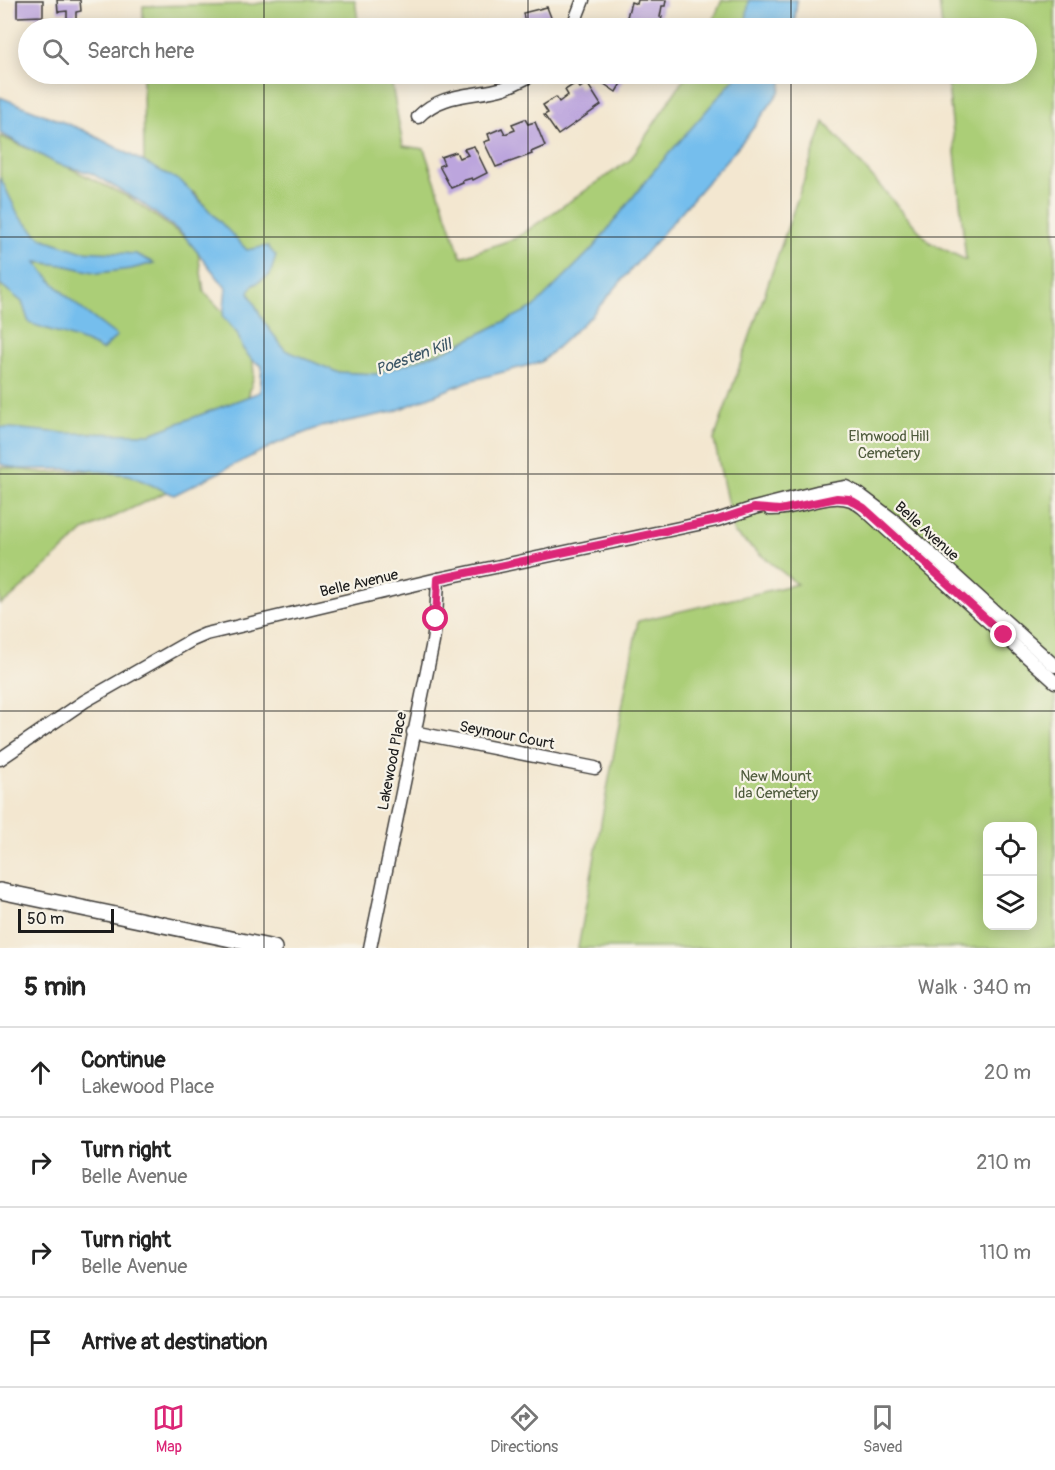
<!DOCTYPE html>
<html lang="en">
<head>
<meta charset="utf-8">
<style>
	body { margin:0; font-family:Pangolin,sans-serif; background:#f6f6f6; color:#222 }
	.controls { position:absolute; right:18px; bottom:18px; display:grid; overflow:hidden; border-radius:12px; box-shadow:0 3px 15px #0003 }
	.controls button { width:54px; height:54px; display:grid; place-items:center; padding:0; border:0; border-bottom:2px solid #e0e0e0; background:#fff; color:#222; font:30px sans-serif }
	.scale { position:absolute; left:18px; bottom:15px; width:96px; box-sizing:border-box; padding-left:6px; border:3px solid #1c1c1c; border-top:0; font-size:16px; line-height:21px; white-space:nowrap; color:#1c1c1c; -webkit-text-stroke:4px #f7f3e8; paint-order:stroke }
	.stop { position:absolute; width:18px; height:18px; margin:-14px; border:4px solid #db2777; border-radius:50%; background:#fff }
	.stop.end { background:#db2777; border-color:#fff; box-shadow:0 2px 6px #0008 }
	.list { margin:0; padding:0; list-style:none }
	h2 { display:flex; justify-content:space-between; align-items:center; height:78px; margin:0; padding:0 24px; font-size:26px }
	h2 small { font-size:20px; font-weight:400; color:#767676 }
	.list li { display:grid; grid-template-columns:39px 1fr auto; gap:18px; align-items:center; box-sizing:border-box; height:90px; padding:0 24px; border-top:2px solid #e0e0e0 }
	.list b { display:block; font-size:22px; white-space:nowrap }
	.list p { margin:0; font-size:20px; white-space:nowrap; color:#767676 }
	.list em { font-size:20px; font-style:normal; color:#767676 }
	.icon { flex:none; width:33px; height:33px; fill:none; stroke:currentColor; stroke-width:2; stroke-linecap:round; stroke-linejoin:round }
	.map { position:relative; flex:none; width:1055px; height:948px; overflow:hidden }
	.search { position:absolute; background:#fff; box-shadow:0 3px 15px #0003; left:18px; right:18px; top:18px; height:66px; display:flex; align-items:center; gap:15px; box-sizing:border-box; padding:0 21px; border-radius:33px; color:#767676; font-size:22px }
	.sheet { height:438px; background:#fff }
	nav { display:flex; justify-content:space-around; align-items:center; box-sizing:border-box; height:84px; border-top:2px solid #e0e0e0; background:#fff; font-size:16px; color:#767676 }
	nav a { display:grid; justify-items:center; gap:3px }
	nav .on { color:#db2777 }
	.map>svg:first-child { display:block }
</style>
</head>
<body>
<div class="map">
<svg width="1055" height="948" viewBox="0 0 1055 948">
	<rect width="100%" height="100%" fill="#f7f3e8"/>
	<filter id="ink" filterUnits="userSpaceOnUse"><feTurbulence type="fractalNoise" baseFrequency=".0167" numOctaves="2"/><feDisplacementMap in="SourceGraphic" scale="12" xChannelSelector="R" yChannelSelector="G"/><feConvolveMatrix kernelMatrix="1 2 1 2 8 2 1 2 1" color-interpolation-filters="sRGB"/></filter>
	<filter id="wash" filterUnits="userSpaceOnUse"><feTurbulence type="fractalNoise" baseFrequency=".008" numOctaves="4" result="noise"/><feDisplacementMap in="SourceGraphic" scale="24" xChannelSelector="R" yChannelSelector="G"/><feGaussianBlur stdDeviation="1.35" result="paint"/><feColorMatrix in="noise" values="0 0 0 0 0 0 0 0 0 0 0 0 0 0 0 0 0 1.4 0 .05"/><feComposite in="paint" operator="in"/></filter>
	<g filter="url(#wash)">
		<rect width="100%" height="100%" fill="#f3e7d0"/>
		<!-- green -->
		<g fill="#abce77" stroke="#64754a" stroke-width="1.5" fill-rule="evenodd">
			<polygon points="278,0 355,0 359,28 143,28 143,6 255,4"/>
			<polygon points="722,0 753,0 750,28 710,28"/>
			<path d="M 939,0 L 1055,0 L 1055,948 L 578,948 L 638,621 L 797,584 L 734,533 L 714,440 L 824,122 L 929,242 L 966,260 L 947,74 L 1026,74 L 1026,28 L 942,28 ZM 988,826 L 1032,826 L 1032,926 L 988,926 Z"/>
			<polygon points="143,74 390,74 403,146 424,149 461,257 516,238 630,160 687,74 741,74 623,229 529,313 456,352 379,377 336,377 283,353 246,294 241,253 196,194 144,165"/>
			<polygon points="0,136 56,161 130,198 197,246 204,292 251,341 254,375 240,427 175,445 0,431"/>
			<polygon points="240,457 84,531 11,598 0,604 0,467 46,473 139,468"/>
		</g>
		<!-- water -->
		<g fill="#75beed" stroke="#486d84" stroke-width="1.5">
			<polygon points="749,0 797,0 794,28 745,28"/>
			<polygon points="736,74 784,74 780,91 748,135 591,316 541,362 469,381 393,412 320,427 278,443 174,495 129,475 81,469 18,469 0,464 0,427 63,433 150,434 260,392 262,366 252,360 243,349 237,333 223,317 226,288 183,234 139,201 91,173 57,164 0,133 0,97 83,130 182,182 247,250 267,246 276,256 270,275 252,286 249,293 264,322 285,350 337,372 377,374 447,350 534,307 593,248 651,174 735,78"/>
			<path d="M 0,177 L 19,216 L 41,238 L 80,251 L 136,254 L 154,263 L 131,269 L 98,273 L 62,265 L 36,262 C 58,292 87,314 117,336 L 102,350 C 79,337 53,332 29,323 L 22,302 L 0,284 Z"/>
		</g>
		<g id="blocks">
			<!-- building -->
			<g fill="#bca5dd">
				<polygon points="17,0 43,0 43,16 17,17"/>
				<polygon points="57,0 80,0 81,11 76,12 76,19 67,19 67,11 58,12"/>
				<polygon points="638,0 666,0 665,6 662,6 660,17 662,17 659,28 648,28 634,25 636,20 627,17 631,2 637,4"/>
				<polygon points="547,7 555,28 526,28 523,13"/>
				<polygon points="515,25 515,28 499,28 499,27"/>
				<polygon points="596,74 625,74 621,79 623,80 616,92 594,77"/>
				<polygon points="576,83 580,88 587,83 601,105 558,135 544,115 548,113 543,105 556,97 559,102 568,95 565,90"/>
				<polygon points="525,119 528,124 535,122 545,146 531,152 532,154 496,167 484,142 490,140 488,134 502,128 505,134 515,130 512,124"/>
				<polygon points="474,146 487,173 473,180 472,178 462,181 463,183 451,188 439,166 444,164 441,157 456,152 459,158 468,155 464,149"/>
			</g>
		</g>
	</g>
	<g filter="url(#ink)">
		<use href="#blocks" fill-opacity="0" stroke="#3c3a37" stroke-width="1.5"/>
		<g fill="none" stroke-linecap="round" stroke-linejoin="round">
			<defs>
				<g id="minor">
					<polyline points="572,28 583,0"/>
					<path d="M 418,117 C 442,92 473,97 504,88 C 515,84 524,79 534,74"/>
					<path d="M 770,509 C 794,511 829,491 851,500 C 855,502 859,505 863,508 L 1055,682"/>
					<polyline points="413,732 595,768"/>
					<polyline points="0,759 85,701 192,640 206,634 438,579 717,520 754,508 817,492 846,487 859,494 896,522 1055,666"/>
					<polyline points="370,948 433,642 436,619 438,579"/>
				</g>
				<polyline id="tertiary" points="0,891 274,948"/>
			</defs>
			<!-- minor casing -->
			<use href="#minor" stroke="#3c3a37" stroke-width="15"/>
			<!-- tertiary casing -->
			<use href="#tertiary" stroke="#3c3a37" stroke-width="18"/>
			<!-- minor -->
			<use href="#minor" stroke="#fff" stroke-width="12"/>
			<!-- tertiary -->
			<use href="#tertiary" stroke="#fff" stroke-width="15"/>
		</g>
	</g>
	<g fill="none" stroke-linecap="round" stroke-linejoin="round" filter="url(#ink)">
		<!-- route -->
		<polyline stroke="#db2777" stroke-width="8" points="436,619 438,579 717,520 754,508 780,510 837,498 849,499 864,508 1004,635"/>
	</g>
	<!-- grid -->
	<path fill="none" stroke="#1c1c1c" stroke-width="1.5" stroke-opacity="0.55" d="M 264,0 L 264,28M 528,0 L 528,28M 791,0 L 791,28M 264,74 L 264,948M 528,74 L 528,948M 791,74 L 791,948M 0,237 L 1055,237M 0,474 L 1055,474M 0,711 L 1055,711"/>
	<g text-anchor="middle" stroke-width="4.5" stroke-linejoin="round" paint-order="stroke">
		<!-- park labels -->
		<g font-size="15" fill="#4e5a3c" stroke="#f7f3e8">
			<text x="889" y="441">Elmwood Hill<tspan x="889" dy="17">Cemetery</tspan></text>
			<text x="776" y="781">New Mount<tspan x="776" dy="17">Ida Cemetery</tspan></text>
		</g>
		<!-- street labels -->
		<g font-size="15" fill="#1c1c1c" stroke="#f7f3e8">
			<text transform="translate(927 531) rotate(42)" y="5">Belle Avenue</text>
			<text transform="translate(359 583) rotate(-13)" y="5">Belle Avenue</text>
			<text transform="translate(507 735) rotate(11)" y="5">Seymour Court</text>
			<text transform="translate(392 761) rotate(-79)" y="5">Lakewood Place</text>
		</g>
		<!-- water labels -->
		<g font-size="16" font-style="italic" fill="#3b5565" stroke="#f7f3e8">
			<text transform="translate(413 356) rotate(-20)" y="6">Poesten Kill</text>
		</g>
	</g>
</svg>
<div class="controls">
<button><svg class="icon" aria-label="locate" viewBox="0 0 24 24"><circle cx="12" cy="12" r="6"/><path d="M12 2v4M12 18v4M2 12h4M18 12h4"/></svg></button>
<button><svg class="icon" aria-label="layers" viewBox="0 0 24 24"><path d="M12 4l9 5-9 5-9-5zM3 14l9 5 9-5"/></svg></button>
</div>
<div class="scale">50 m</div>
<div class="stop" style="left:436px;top:619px"></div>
<div class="stop end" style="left:1004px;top:635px"></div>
<div class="search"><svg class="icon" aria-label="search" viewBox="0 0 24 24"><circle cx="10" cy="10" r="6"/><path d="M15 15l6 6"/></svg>Search here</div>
</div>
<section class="sheet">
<h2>5 min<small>Walk · 340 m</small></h2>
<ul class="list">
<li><svg class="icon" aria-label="ahead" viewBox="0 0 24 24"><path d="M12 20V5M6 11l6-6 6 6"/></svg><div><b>Continue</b><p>Lakewood Place</p></div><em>20 m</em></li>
<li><svg class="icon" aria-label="right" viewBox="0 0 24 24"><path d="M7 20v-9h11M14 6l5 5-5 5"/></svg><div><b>Turn right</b><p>Belle Avenue</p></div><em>210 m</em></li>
<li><svg class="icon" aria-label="right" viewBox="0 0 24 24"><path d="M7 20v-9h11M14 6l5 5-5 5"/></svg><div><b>Turn right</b><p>Belle Avenue</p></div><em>110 m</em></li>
<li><svg class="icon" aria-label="arrive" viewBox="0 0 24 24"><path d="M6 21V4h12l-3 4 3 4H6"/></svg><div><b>Arrive at destination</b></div></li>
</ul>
</section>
<nav>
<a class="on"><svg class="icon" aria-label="map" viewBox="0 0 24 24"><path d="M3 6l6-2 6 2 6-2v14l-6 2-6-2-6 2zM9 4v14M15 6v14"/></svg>Map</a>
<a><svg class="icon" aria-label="directions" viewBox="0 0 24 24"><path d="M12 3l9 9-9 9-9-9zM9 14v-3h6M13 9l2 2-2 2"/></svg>Directions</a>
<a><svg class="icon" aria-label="saved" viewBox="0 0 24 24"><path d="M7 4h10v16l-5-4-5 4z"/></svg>Saved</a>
</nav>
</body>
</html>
